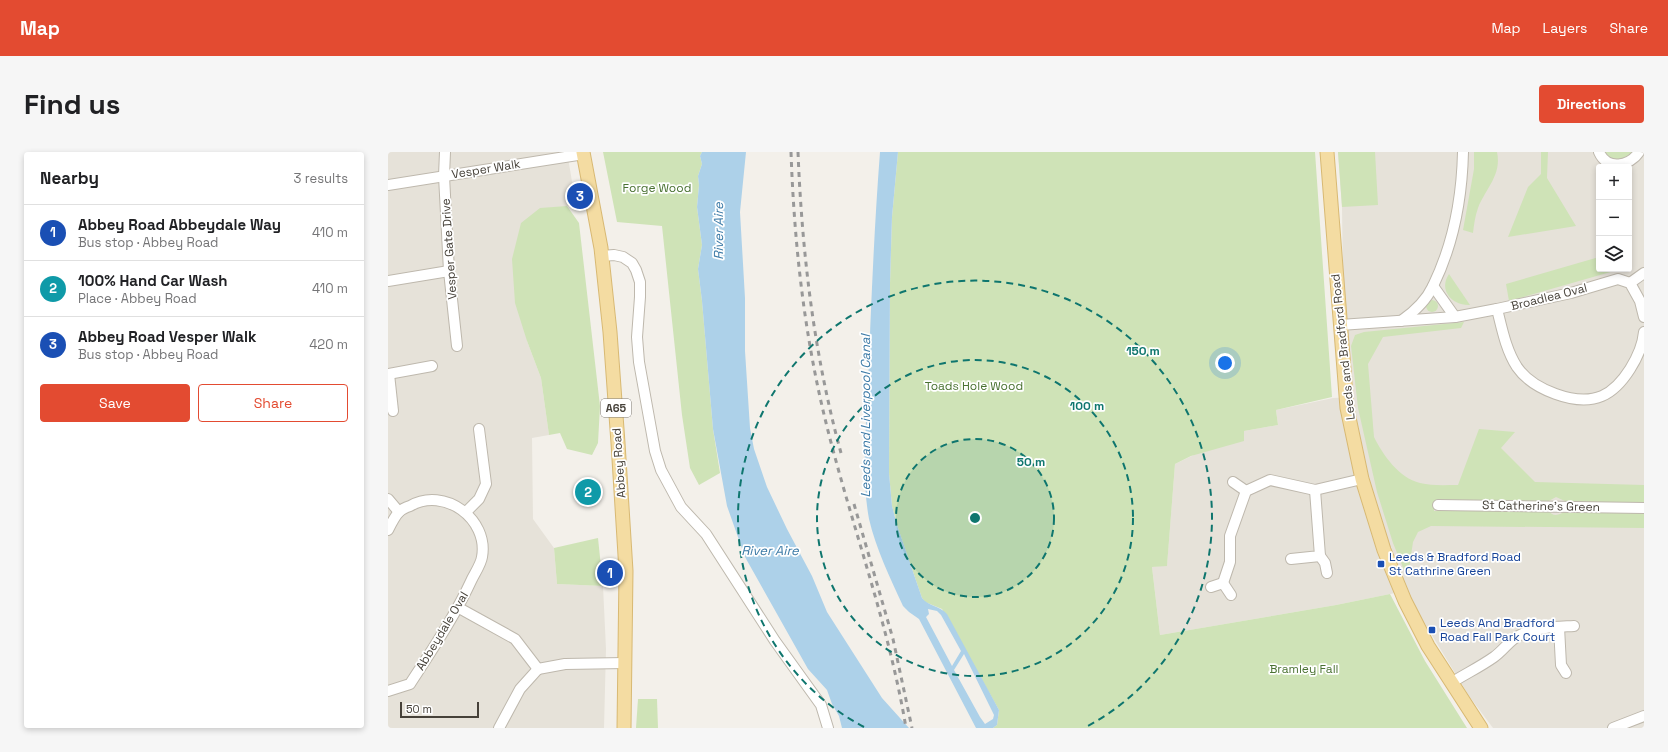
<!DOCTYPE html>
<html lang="en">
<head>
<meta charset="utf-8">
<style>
	body { margin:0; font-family:"Space Grotesk",sans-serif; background:#f6f6f6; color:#202124 }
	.controls { position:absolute; right:12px; top:12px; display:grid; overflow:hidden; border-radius:4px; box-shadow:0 2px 6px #0003 }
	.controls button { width:36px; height:36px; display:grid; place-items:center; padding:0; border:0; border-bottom:1px solid #e0e0e0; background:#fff; color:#202124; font:20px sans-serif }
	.scale { position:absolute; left:12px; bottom:10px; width:79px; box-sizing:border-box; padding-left:4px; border:2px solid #464139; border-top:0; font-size:11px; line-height:14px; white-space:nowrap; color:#464139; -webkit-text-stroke:3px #fff; paint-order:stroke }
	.you { position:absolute; left:837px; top:211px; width:14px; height:14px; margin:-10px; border:3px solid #fff; border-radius:50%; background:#1a73e8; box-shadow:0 0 0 6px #1a73e833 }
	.badge { display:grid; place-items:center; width:26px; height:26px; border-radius:50%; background:#e34b31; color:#fff; font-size:13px; font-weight:700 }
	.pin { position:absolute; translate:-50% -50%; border:2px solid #fff; box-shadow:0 1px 4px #0006 }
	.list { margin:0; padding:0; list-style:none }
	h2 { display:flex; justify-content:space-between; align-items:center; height:52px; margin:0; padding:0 16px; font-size:17px }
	h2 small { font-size:13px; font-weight:400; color:#757577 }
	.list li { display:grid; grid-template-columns:26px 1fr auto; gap:12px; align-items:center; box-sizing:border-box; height:56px; padding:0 16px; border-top:1px solid #e0e0e0 }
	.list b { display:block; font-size:15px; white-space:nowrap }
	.list p { margin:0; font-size:13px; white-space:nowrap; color:#757577 }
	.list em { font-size:13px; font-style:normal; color:#757577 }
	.actions { display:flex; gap:8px; padding:12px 16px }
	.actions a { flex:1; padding:9px 0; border:1px solid #e34b31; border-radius:4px; text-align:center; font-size:14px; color:#e34b31 }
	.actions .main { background:#e34b31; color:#fff }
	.icon { flex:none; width:22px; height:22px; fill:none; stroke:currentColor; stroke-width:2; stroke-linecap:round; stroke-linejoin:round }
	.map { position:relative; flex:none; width:1256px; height:576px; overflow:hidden; border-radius:4px }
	header { display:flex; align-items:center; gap:24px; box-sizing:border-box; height:56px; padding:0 20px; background:#e34b31; color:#fff }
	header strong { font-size:19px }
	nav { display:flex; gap:22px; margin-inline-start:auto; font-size:14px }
	.intro { display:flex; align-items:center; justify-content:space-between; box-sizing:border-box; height:96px; padding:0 24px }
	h1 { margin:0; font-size:28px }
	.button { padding:10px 18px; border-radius:4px; background:#e34b31; color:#fff; font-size:14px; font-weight:700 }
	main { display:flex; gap:24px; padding:0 24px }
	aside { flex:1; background:#fff; border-radius:4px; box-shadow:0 2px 6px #0003 }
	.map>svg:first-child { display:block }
</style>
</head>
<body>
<header>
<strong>Map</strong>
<nav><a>Map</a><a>Layers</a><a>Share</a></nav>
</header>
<div class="intro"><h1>Find us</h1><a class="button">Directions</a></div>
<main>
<aside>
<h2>Nearby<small>3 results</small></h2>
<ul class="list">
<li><span class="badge" style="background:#1a4fb4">1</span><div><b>Abbey Road Abbeydale Way</b><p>Bus stop · Abbey Road</p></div><em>410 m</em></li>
<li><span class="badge" style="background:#0f9aa8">2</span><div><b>100% Hand Car Wash</b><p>Place · Abbey Road</p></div><em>410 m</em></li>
<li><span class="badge" style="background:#1a4fb4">3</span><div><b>Abbey Road Vesper Walk</b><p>Bus stop · Abbey Road</p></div><em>420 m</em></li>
</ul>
<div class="actions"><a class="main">Save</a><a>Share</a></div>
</aside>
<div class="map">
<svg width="1256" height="576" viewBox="0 0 1256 576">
	<rect width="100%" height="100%" fill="#f3f0ea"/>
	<!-- residential -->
	<g fill="#e6e2d9" fill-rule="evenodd">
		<polygon points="0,0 179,0 188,53 179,54 139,189 153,226 161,283 144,286 145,367 166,396 169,432 215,434 218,497 216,576 0,576"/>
		<path d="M 950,0 L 1256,0 L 1256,576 L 1105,576 L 1081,544 L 1017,439 L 948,453 L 772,483 L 764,415 L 779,413 L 787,312 L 856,279 L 890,273 L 888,258 L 945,246 L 966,245 L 955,135 L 954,55 ZM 1211,15 L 1241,15 L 1241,117 L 1211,117 Z"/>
	</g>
	<!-- green -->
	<g fill="#cfe3b7">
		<polygon points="215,0 314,0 312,4 314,12 310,24 311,33 309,55 314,93 310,117 314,149 325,277 332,321 311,333 302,316 294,263 274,74 229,70"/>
		<polygon points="510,0 927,0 944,245 888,258 890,273 856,279 856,289 803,304 787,312 779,414 764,415 772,483 948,453 1002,442 1037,509 1079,576 605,576 609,573 611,558 554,457 537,450 534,446 509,373 504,354 501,321 502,131 504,65"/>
		<polygon points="950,0 987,0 990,53 954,55"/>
		<path d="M 1086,0 L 1109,0 C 1114,23 1098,36 1090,56 C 1087,64 1086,73 1085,81 L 1075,78 L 1086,17 Z"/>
		<polygon points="1153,0 1160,0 1159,26 1188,74 1120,85 1140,35 1153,22"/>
		<polygon points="1215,0 1248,0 1246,3 1226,9"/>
		<polygon points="179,54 191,71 212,254 210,291 204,303 179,297 172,281 161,283 153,226 139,189 127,151 124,107 133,71 152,56"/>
		<polygon points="1211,105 1211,117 1226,117 1226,119 1121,149 1118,132"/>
		<path d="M 1061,122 L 1082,153 C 1064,154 1050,138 1061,122 Z"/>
		<circle cx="1044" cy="154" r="6"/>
		<path d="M 1076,170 L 1073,176 L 995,185 L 980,212 L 986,285 C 995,303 1011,326 1032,331 C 1044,334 1057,333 1070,333 L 1091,277 L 1127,280 L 1113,296 L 1147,330 L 1256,333 L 1256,351 L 1179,350 L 1168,345 L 1159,350 L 1046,349 L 1046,359 L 1160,358 C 1165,366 1172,363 1179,358 L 1256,360 L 1256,376 L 1043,374 L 1030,380 L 1025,390 L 1021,417 L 1016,418 L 1005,391 L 989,340 L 970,256 L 963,194 L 967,183 L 976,180 Z"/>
		<polygon points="210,386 215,434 169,432 166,396"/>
		<polygon points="250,547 269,547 270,576 248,576"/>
	</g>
	<!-- water -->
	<g fill="#add1e9" fill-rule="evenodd">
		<polygon points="314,0 358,0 352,60 357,146 357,199 362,276 366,297 379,335 399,377 424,424 439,460 494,546 521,576 454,576 451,564 444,552 439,538 420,517 357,405 339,354 325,277 314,149 310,117 314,93 309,55 311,33 310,24 314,12 312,4"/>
		<path d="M 492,0 L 510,0 L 504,65 L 502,131 L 501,321 L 504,354 L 509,373 L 534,446 C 540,454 552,454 559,462 L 611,558 L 609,573 L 605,576 L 588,576 L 531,467 L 521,460 L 515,454 C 502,426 488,397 481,367 C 473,323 478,277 480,233 C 483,155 486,78 492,0 ZM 540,457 L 549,459 L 553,463 L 573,499 L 564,514 L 538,465 L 541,462 ZM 576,502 L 606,563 L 605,567 L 597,572 L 592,565 L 566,518 Z"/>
	</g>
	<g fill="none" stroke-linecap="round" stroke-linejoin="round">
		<defs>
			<g id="minor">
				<polyline points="57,0 56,24 61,119 69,194"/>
				<path d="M 1211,0 C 1219,19 1242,14 1251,0"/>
				<polyline points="0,33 196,2"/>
				<polyline points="214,104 226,103 235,105 244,111 248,118 252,130 252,145 249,185 251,210 267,299 273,318 293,355 318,382 387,489 433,553 440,576"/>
				<polyline points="0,129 61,119"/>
				<polyline points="1242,131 1256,121"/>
				<polyline points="1045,134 1067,165"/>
				<path d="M 1256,165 L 1252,149 L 1242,131 L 1230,127 L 1183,141 L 1109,157 C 1114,177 1118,198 1129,215 C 1144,237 1188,255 1214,244 C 1235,235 1254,202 1256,180"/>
				<path d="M 1013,169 C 1026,160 1038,149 1045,134 C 1065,93 1074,45 1075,0"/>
				<polyline points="952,173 1067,165 1109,157"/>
				<polyline points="0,222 44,214"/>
				<polyline points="1,222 5,259"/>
				<polyline points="845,330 858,339"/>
				<polyline points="0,347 11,360"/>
				<polyline points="1050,353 1256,356"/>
				<polyline points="78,360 91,347 98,332 91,277"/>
				<path d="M 0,378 C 3,372 7,364 11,360 C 14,357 19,355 22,354 C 56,334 101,367 94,405 C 93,412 87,421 84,427 C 67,464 44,498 22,532 L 0,539"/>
				<polyline points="932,404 937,411 939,421"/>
				<polyline points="903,407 932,404 927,338"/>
				<polyline points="835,431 842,410 842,384 858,339 882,328 927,338 974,327"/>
				<polyline points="823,435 835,431 843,443"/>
				<polyline points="71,456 127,487 150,517"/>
				<polyline points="1171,475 1173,513 1178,521"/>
				<polyline points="150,517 177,512 237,511"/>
				<path d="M 1063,531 C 1077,522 1092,515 1106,505 C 1116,498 1122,487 1134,482 C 1150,475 1169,475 1186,474"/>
				<polyline points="111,576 132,537 150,517"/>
				<polyline points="1225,576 1256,564"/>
			</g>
			<g id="major">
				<polyline points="195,0 213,96 222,180 230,291 238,419 236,576"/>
				<polyline points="939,0 959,256 974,327 996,398 1017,449 1040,494 1093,576"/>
			</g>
		</defs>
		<!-- minor casing -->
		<use href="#minor" stroke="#beb8ad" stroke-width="12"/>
		<!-- major casing -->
		<use href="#major" stroke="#d8b973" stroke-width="15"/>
		<!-- minor -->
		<use href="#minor" stroke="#fff" stroke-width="10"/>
		<!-- major -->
		<use href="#major" stroke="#f4dca2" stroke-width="13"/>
		<!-- rail -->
		<g stroke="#989898" stroke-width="3" stroke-dasharray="5 5" stroke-linecap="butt">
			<path d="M 403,0 C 406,86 415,171 434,254 C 459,362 500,467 518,576"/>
			<path d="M 410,0 C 414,101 426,203 453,301"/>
			<polyline points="466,352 505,487 524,576"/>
		</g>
	</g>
	<!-- distance rings -->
	<circle cx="587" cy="366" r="79" fill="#0f766e" fill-opacity=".12"/>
	<g fill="none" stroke="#0f766e" stroke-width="2" stroke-dasharray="7 5">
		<circle cx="587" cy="366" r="79"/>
		<circle cx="587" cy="366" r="158"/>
		<path d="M476 575A237 237 0 1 1 698 575"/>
	</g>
	<!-- markers -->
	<g fill="#1a4fb4" stroke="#fff" stroke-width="1.5">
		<rect x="989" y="408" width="8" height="8" rx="2"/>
		<rect x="1040" y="474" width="8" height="8" rx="2"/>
	</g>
	<g text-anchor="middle" stroke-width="3.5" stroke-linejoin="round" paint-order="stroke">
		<!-- shield labels -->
		<rect fill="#fff" stroke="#7e7a74" stroke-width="1" x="213" y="247" width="30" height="18" rx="3"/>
		<g font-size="11" font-weight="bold" fill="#464139">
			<text x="228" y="260">A65</text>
		</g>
		<!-- street labels -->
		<g font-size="12" fill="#464139" stroke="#fff">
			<text transform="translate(98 17) rotate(-9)" y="4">Vesper Walk</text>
			<text transform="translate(61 97) rotate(-94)" y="4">Vesper Gate Drive</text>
			<text transform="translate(1161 145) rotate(-14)" y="4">Broadlea Oval</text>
			<text transform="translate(955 195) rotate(-96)" y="4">Leeds and Bradford Road</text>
			<text transform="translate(231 311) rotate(-94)" y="4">Abbey Road</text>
			<text transform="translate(1153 354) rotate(1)" y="4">St Catherine's Green</text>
			<text transform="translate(54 479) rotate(-59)" y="4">Abbeydale Oval</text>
		</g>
		<!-- park labels -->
		<g font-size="12" fill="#4a7232" stroke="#fff">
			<text x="269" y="40">Forge Wood</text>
			<text x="586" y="238">Toads Hole Wood</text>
			<text x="916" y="521">Bramley Fall</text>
		</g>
		<!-- transit labels -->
		<g font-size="12" fill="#164399" stroke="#fff" text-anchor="start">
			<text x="1001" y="409">Leeds &amp; Bradford Road<tspan x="1001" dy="14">St Cathrine Green</tspan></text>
			<text x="1052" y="475">Leeds And Bradford<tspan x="1052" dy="14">Road Fall Park Court</tspan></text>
		</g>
		<!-- water labels -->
		<g font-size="13" font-style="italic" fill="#3d7ba7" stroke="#fff">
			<text transform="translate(330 79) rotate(-90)" y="5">River Aire</text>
			<text transform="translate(477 264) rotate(-90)" y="5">Leeds and Liverpool Canal</text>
			<text x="382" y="403">River Aire</text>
		</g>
	</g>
	<circle cx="587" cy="366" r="6" fill="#0f766e" stroke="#fff" stroke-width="2"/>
	<g font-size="12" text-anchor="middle" font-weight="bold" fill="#0f766e" stroke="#fff" stroke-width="3.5" stroke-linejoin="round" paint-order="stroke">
		<text x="755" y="203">150 m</text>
		<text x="699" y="258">100 m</text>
		<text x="643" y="314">50 m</text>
	</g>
</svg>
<div class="controls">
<button>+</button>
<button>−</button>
<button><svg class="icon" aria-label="layers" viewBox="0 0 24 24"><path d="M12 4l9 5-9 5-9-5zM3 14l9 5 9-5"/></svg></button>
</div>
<div class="scale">50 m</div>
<div class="you"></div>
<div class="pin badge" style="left:222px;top:421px;background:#1a4fb4">1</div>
<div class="pin badge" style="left:200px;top:340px;background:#0f9aa8">2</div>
<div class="pin badge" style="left:192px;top:44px;background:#1a4fb4">3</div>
</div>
</main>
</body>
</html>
